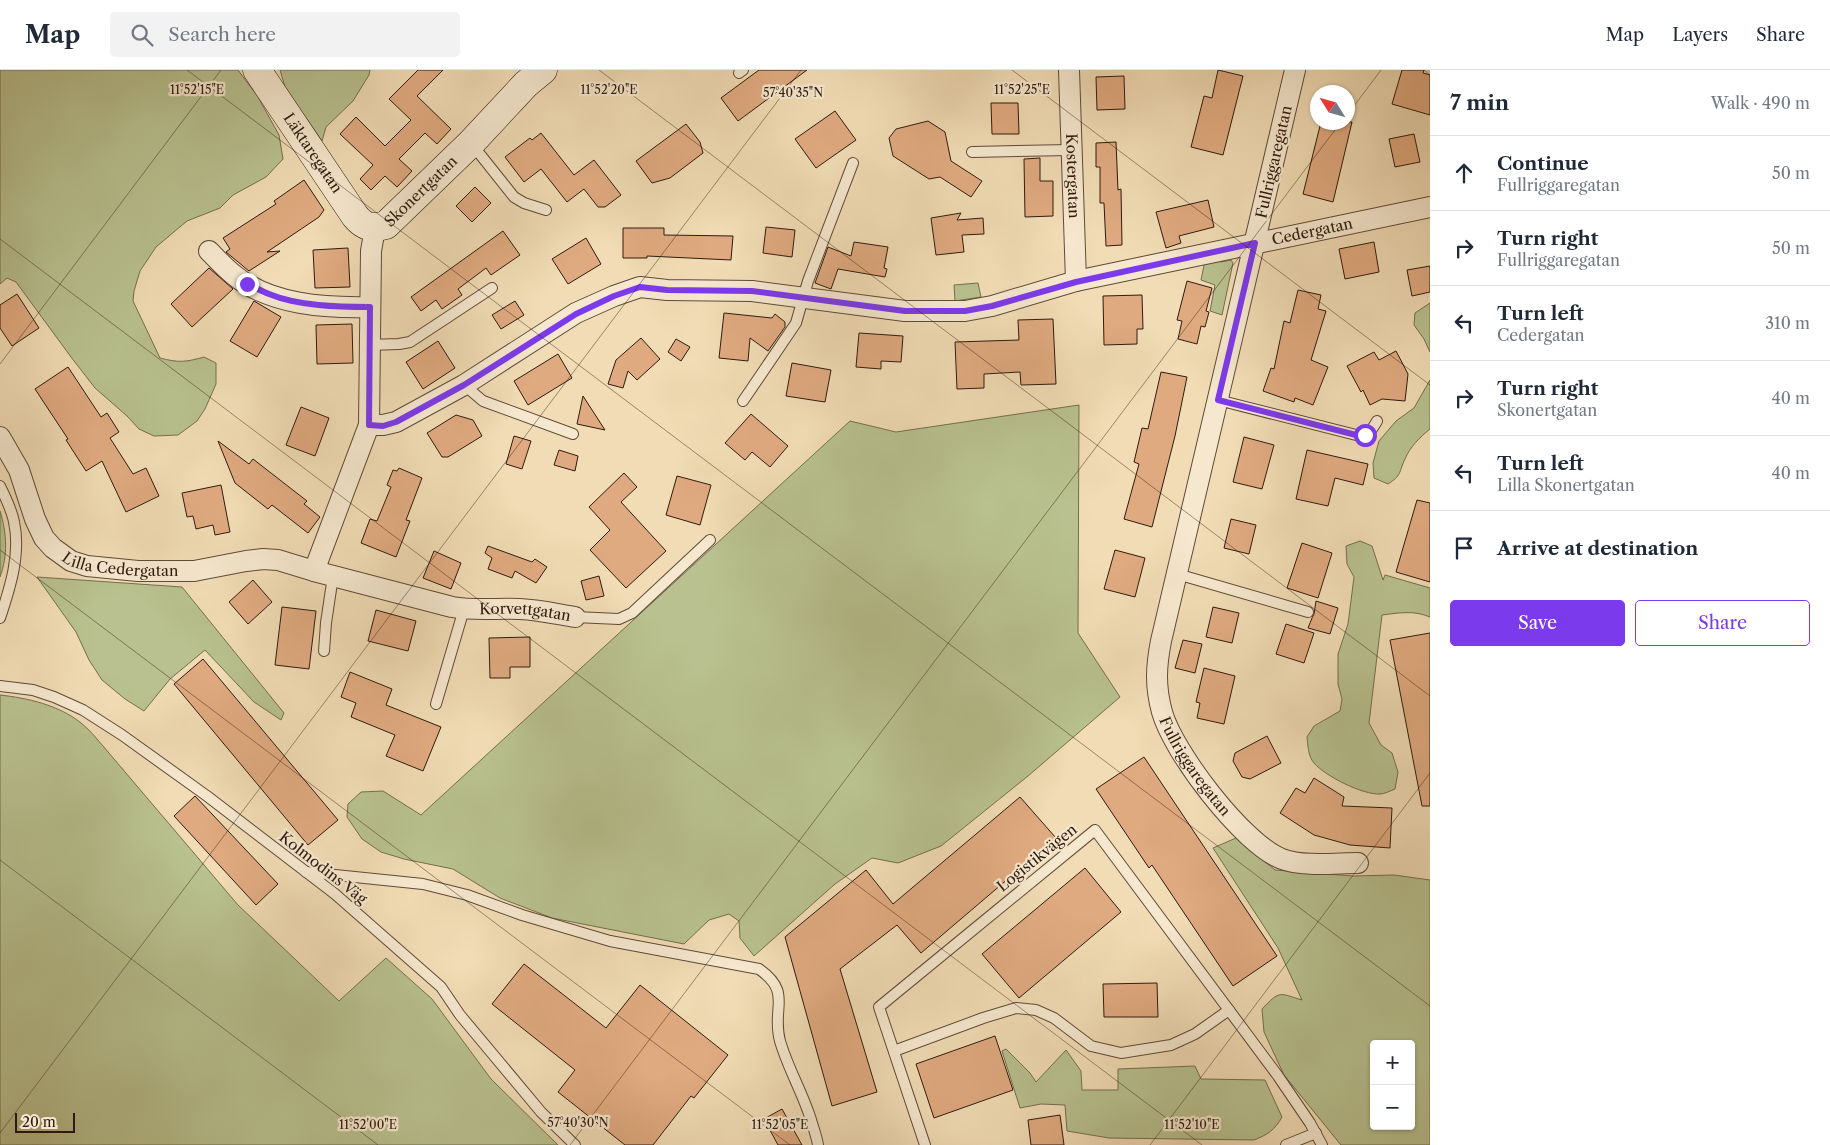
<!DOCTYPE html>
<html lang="en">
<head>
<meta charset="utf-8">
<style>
	body { margin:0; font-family:"Libre Caslon Text",serif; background:#f2f2f3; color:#1f2937 }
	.controls { position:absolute; right:15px; bottom:15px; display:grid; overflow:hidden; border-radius:5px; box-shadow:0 1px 4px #0004 }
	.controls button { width:45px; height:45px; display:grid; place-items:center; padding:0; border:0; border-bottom:1px solid #e0e1e3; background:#fff; color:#1f2937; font:25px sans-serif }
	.compass { position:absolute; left:1310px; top:15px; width:45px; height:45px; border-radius:50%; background:#fff; box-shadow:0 1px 4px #0004; rotate:307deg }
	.scale { position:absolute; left:15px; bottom:12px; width:60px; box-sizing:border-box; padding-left:5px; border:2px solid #301a0f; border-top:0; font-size:14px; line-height:18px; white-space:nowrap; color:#301a0f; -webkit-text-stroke:4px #f6e8cf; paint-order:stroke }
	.stop { position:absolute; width:15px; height:15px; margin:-11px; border:4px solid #7c3aed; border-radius:50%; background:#fff }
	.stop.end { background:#7c3aed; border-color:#fff; box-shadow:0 1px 5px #0008 }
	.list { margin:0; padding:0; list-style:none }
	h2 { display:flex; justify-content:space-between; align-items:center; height:65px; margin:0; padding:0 20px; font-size:21px }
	h2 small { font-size:16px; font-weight:400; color:#747a83 }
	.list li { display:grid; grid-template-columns:32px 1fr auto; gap:15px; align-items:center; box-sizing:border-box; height:75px; padding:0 20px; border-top:1px solid #e0e1e3 }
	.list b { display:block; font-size:19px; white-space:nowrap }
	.list p { margin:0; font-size:16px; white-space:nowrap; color:#747a83 }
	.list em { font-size:16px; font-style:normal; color:#747a83 }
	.actions { display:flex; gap:10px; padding:15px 20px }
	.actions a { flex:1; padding:11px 0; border:1px solid #7c3aed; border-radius:5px; text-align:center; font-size:18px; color:#7c3aed }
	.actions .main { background:#7c3aed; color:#fff }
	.icon { flex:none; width:28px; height:28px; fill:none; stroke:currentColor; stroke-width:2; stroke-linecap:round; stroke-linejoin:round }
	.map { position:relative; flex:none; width:1430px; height:1075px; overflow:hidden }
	header { display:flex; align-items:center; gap:30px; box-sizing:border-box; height:70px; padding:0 25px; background:#fff; border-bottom:1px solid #e0e1e3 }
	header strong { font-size:24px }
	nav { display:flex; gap:28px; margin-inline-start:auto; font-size:18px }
	.search { width:350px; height:45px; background:#f2f2f3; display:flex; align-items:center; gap:12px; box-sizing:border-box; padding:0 18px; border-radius:5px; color:#747a83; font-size:19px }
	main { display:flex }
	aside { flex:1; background:#fff }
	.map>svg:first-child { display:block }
</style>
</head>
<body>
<header>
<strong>Map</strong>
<div class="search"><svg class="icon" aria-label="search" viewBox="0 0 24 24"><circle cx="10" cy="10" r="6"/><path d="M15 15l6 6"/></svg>Search here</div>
<nav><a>Map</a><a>Layers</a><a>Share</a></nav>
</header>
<main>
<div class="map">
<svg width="1430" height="1075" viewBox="0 0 1430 1075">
	<rect width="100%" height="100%" fill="#f1dcb5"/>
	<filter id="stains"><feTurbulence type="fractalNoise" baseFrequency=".004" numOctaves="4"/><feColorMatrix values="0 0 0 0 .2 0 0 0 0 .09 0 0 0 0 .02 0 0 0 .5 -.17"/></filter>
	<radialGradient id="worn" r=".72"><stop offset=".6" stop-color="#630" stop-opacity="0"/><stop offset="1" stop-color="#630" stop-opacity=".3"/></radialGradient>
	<!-- green -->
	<g fill="#b8c18f" stroke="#746e4f" fill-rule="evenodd">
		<path d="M 0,0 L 238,0 L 258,27 L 279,65 L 283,89 L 266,107 L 233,125 L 220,138 L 187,151 L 156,177 L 140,201 L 134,221 L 133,231 L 160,288 C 179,293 186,292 204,287 L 216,293 L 216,314 L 205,339 L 197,351 L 178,365 L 154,366 L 139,359 L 127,346 L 95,318 L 71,287 L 16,212 L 7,208 L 0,214 Z"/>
		<polygon points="280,0 370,0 369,5 353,31 326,57 322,71 285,17"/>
		<polygon points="1220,189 1221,192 1231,190 1233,193 1222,245 1210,241 1215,215 1201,210 1205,191"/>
		<polygon points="978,213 981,227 955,231 954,215"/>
		<polygon points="1430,233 1430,282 1424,269 1414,255 1415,243"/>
		<path d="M 1430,310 L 1430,359 C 1420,367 1410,377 1405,389 C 1398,404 1402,405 1388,414 L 1374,408 L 1373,393 L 1379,371 L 1396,351 L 1414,338 Z"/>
		<polygon points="1079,335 1078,563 1120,627 1028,706 941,776 898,793 872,788 835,814 754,886 740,868 739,851 729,844 709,850 684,874 552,848 500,828 453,799 404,789 381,782 362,769 347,747 348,734 361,722 383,721 421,745 850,351 896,362"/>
		<path d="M 0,441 C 7,464 8,485 0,507 Z"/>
		<path d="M 1360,471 L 1372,476 L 1383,510 L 1385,505 L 1430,518 L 1430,547 C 1414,540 1398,543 1382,545 L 1369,653 L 1381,675 L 1392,683 L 1398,702 L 1395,719 C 1390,721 1384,724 1380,724 C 1363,725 1325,706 1314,693 C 1308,686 1308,676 1307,667 L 1314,656 L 1340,641 L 1342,629 L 1338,614 L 1338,584 L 1348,554 L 1354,507 L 1347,494 L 1346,476 Z"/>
		<polygon points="37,507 182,517 284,643 281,650 254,632 205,580 170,609 144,641 125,629 102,610 89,590 76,562"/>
		<path d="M 0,625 C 27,628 59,635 81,653 C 89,659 96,668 103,676 L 238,835 L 339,931 L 386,888 L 432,929 L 491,1009 L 558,1075 L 0,1075 Z"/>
		<path d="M 1236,768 L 1275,800 L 1353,806 L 1394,805 L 1430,810 L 1430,1075 L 1341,1075 L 1284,1005 L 1264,962 L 1262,939 C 1280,920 1279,923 1302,930 L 1278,878 L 1213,778 ZM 1374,974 L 1411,974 L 1411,1056 L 1374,1056 Z"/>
		<path d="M 1006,979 L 1030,1003 L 1036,1012 L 1066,980 L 1081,1001 L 1082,1020 L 1118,1020 L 1118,999 L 1195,996 L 1201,1009 L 1265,1010 L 1282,1047 C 1275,1060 1267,1065 1254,1070 L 1109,1068 L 1067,1061 L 1065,1035 L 1041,1034 L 1020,1038 L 1002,981 Z"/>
	</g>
	<!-- building -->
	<g fill="#e0aa80" stroke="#301a0f">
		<polygon points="418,0 443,0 417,26 451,59 437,74 425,63 399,89 412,101 397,117 385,106 371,120 360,109 373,95 340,64 356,47 385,76 411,50 389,29"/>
		<polygon points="759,0 807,0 738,51 721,28"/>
		<polygon points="1218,0 1243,6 1223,85 1191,77 1204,26 1212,28"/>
		<polygon points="1402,0 1424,0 1423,3 1430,5 1430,45 1392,34"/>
		<polygon points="1124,6 1125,39 1097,40 1096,7"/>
		<polygon points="991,33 1018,33 1019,64 992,64"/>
		<polygon points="835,41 856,70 816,98 795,69"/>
		<polygon points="928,51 945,62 951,91 982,111 971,127 940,107 929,109 893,86 889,68 896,59"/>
		<polygon points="1321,52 1352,52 1333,132 1303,124"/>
		<polygon points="686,54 700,72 703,83 670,108 652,113 636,91"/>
		<polygon points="541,63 574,105 594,90 621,125 605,137 598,137 584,119 567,132 541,99 524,112 505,87 530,68 532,70"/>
		<polygon points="1414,64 1420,92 1395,97 1389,69"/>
		<polygon points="1116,72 1118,120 1121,119 1122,175 1106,176 1104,133 1100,133 1100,97 1096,97 1096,73"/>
		<polygon points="1040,88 1040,111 1053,111 1053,146 1025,147 1024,89"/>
		<polygon points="304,110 324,140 319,147 267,182 280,181 249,201 226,182 230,179 223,168 276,134 274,131"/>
		<polygon points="475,117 491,133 472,152 456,136"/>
		<polygon points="1208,130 1214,157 1179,166 1181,173 1166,178 1156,142"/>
		<polygon points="961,143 957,150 983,148 984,164 962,165 964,182 936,185 931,148"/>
		<polygon points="766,157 795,160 792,187 763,183"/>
		<polygon points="623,158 664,158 664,165 733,166 731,190 647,186 647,188 623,188"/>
		<polygon points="503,161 520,185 491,205 486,198 458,219 462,225 442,239 436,230 421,241 411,227"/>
		<polygon points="586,168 601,194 568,214 552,189"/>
		<polygon points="854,172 888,177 884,198 887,199 885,207 838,199 831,219 815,213 828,177 851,186"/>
		<polygon points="1374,172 1379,202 1345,209 1339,179"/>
		<polygon points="348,178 350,217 315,218 313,180"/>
		<polygon points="1430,196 1430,222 1412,226 1407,200"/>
		<polygon points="209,198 233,219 192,257 171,234"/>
		<polygon points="1187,211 1212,218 1206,241 1209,242 1205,257 1201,256 1197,274 1178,269 1182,251 1177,250"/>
		<polygon points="1298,220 1321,225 1318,239 1326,241 1311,290 1328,297 1313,335 1295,328 1294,332 1263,321 1271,298 1274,299 1284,251 1290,253"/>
		<polygon points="17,224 39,258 12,276 0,258 0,235"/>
		<polygon points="1142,225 1143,259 1137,259 1137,274 1104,275 1103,226"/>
		<polygon points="254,231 281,247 257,287 230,271"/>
		<polygon points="515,231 524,245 501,259 492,245"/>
		<polygon points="724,243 772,248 775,244 785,252 785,257 768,281 750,268 748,291 719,288"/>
		<polygon points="1053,249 1056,314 1021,315 1020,302 984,304 984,318 957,319 955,272 1019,270 1018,250"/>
		<polygon points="352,254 353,293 317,294 316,255"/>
		<polygon points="859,263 903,266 901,292 881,291 881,299 856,297"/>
		<polygon points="641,268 660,289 637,310 628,301 623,318 608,314 616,290"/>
		<polygon points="676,269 690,277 681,291 668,282"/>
		<polygon points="438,271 455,298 423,319 406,292"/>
		<polygon points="1396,281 1408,304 1405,331 1382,329 1370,335 1363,320 1361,322 1347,296 1374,282 1379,290"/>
		<polygon points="558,284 572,308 528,335 514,311"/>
		<polygon points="792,293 831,300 825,332 786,326"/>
		<polygon points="68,297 101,347 107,343 119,362 110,368 133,404 146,398 159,426 126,442 102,391 86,401 66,370 68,369 35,319"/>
		<polygon points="1161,302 1187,307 1175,366 1152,457 1124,449 1139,394 1134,392 1142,358 1148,359"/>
		<polygon points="583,326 605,360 577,354"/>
		<polygon points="301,337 329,348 315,386 286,375"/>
		<polygon points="751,344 788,376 770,397 752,382 745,390 725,373"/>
		<polygon points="456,345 473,350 482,366 448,387 442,387 427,363"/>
		<polygon points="514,366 531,371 522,399 506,394"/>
		<polygon points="1244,367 1274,375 1262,419 1233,412"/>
		<polygon points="218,371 249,394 253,389 307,431 304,434 320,447 308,463 272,435 268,439 235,413"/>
		<polygon points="559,380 578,386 575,401 554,395"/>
		<polygon points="1307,380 1368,394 1363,415 1335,408 1328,436 1296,429"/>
		<polygon points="399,398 422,408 406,450 410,451 396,487 361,473 370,449 377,451 391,417 387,415 393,400 397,401"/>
		<polygon points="624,403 637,417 621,432 666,481 626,518 590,480 610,460 589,437"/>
		<polygon points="677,406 711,415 700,455 666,445"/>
		<polygon points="221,415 230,462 215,465 213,455 196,459 193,446 187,447 182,423"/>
		<polygon points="1417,430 1430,433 1430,512 1396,502"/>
		<polygon points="1231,449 1256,455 1249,484 1224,478"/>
		<polygon points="1302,473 1332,483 1318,528 1287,518"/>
		<polygon points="488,476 532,492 535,489 547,497 536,513 515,501 512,508 488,499 492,488 485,483"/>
		<polygon points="1115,480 1145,488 1135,527 1104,519"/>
		<polygon points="434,481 461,493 451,519 423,508"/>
		<polygon points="599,506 604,526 586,530 581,511"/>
		<polygon points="253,510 272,532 248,554 229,532"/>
		<polygon points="1316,531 1338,538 1330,564 1308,558 1312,548 1314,544"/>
		<polygon points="282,537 316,541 309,599 275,595"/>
		<polygon points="1213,537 1239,543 1232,573 1206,567"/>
		<polygon points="376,540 416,551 408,581 368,571"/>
		<polygon points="1286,554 1314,563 1304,593 1276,584"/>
		<polygon points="1430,563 1430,736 1422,736 1390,570"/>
		<polygon points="530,567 530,597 510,597 510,608 490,608 489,568"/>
		<polygon points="1183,570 1202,574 1195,603 1175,598"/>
		<polygon points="203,589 338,750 308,775 174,614"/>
		<polygon points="1204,598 1235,606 1224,654 1197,648 1200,633 1196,632"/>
		<polygon points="350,602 392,619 386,635 441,657 423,701 386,686 395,665 351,647 356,633 341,627"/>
		<polygon points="1267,666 1281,693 1250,709 1242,707 1233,691 1235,683"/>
		<polygon points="1144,687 1277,886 1233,916 1152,795 1149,798 1096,719"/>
		<polygon points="1314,708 1344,727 1342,736 1392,738 1390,778 1350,775 1314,765 1280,743 1296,718 1305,723"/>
		<polygon points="195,726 278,814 256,835 174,746"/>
		<polygon points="1020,727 1056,768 921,883 897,855 840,899 877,1022 832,1036 785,867 866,800 893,834"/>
		<polygon points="1085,798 1121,842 1019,928 982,884"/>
		<polygon points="524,894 606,958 640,915 728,985 694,1028 691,1026 653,1075 625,1075 558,1022 575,1000 492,934"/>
		<polygon points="1157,913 1158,947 1104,947 1103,914"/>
		<polygon points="995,966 1013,1020 934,1048 916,994"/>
		<polygon points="782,1039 802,1075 778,1075 764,1049"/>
		<polygon points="1060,1045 1064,1075 1031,1075 1028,1050"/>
	</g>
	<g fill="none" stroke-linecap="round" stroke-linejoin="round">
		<defs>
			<g id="lane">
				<polyline points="739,3 743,0"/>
				<polyline points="471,73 514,127 524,133 546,140"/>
				<polyline points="972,82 1071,80"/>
				<polyline points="369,275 399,274 410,272 492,218"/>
				<polyline points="464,315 483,331 573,364"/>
				<path d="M 1218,330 L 1360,366 C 1369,365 1373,358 1377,351"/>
				<polyline points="743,331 796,253 808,211 853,93"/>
				<path d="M 0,416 C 5,427 12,440 14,452 C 21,484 10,518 0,548"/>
				<polyline points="1177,504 1308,542"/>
				<polyline points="575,547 619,549 632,543 710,470"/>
				<polyline points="324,581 326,553 333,506"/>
				<polyline points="0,616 33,620 54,627 83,640 122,665 207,726 335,824 441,917 460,945 541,1042 575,1075"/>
				<polyline points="436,634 464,539"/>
				<path d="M 306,802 L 423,814 L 467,825 L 522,845 L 610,871 L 759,899 C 793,923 771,938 780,971 C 788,999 804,1025 812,1053 C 814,1060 817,1068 818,1075"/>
				<polyline points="894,981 983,948 1016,938 1036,940 1054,948 1091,976 1121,983 1171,975 1195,964 1229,940"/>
				<polyline points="925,1075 879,937 1095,760 1278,1006 1310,1053 1322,1075"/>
				<polyline points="1286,1075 1316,1063"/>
			</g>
			<g id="street">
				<path id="s1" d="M 1069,0 L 1076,211"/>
				<path id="s2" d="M 1295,0 L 1161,571 C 1156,597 1155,616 1162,642 C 1173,682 1243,774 1282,789 C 1303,797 1336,793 1358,793"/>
				<path d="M 209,181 C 217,189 225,198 234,205 C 270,235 325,238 370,237"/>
				<path id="s3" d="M 369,355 L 383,355 L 396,352 L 464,315 L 576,243 L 614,226 L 640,217 L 667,220 L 752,221 L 905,241 L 965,241 L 992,236 L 1076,211 L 1430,137"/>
				<path id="s4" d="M 0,367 L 19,400 L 35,449 L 44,468 L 53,478 L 71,491 L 87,496 L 138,501 L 194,501 L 246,491 L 263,489 L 278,490 L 314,501 L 452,537 C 475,541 497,538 520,539 C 539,540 557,544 575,547"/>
				<polyline points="314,501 369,355 371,181 375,158"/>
			</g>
			<g id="secondary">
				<path id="s5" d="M 257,0 L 355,146 C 364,157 372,159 386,155 L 471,73 L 526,14 L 543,0"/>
			</g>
		</defs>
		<!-- lane casing -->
		<use href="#lane" stroke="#604a38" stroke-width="12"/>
		<!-- street casing -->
		<use href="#street" stroke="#604a38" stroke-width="22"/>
		<!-- secondary casing -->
		<use href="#secondary" stroke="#301a0f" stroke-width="29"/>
		<!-- lane -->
		<use href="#lane" stroke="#f6e8cf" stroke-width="10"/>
		<!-- street -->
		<use href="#street" stroke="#f6e8cf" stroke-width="20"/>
		<!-- secondary -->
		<use href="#secondary" stroke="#f6e8cf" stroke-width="28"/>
	</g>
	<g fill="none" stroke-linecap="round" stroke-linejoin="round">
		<!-- route -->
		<path stroke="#7c3aed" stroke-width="6" d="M 247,214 C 255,217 261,221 269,224 C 298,236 338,237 370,237 L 369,355 L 383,356 L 396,352 L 464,315 L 576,244 L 614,226 L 640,217 L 667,220 L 752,221 L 905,241 L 965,241 L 992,236 L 1076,212 L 1255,173 L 1218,330 L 1360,366 L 1365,365"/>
	</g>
	<!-- ticks -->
	<path fill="none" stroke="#301a0f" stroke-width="1" stroke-opacity="0.45" d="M 187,0 L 1430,936M 599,0 L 1430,626M 1012,0 L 1430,315M 1424,0 L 1430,5M 1348,44 L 1381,0M 0,169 L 1202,1075M 0,294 L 221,0M 0,480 L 790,1075M 0,790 L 378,1075M 0,1063 L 801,0M 570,1075 L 1341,52M 1150,1075 L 1430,703"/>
	<g text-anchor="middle" stroke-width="4.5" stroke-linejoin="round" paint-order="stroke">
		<!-- street labels -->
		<g font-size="15" fill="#301a0f" stroke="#f6e8cf">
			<text dy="5" stroke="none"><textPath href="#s5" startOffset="100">Läktaregatan</textPath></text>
			<text transform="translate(1274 92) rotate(-77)" y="5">Fullriggaregatan</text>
			<text dy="5" stroke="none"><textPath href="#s1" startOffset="106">Kostergatan</textPath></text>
			<text dy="5" stroke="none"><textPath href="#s5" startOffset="259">Skonertgatan</textPath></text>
			<text dy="5" stroke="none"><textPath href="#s3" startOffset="990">Cedergatan</textPath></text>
			<text dy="5" stroke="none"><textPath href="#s4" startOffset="196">Lilla Cedergatan</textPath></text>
			<text dy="5" stroke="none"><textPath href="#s4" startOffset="609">Korvettgatan</textPath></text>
			<text dy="5" stroke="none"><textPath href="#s2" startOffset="722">Fullriggaregatan</textPath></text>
			<text transform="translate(1037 788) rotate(-39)" y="5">Logistikvägen</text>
			<text transform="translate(323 798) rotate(38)" y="5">Kolmodins Väg</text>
		</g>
	</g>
	<g font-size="12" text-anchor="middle" fill="#301a0f" stroke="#f6e8cf" stroke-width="4.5" stroke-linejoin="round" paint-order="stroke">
		<text x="197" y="24">11°52'15"E</text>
		<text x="609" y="24">11°52'20"E</text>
		<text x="1022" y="24">11°52'25"E</text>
		<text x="793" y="27">57°40'35"N</text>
		<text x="578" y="1057">57°40'30"N</text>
		<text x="368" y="1059">11°52'00"E</text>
		<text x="780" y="1059">11°52'05"E</text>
		<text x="1192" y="1059">11°52'10"E</text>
	</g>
	<rect width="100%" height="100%" filter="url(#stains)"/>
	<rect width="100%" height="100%" fill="url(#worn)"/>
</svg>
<div class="controls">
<button>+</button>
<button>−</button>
</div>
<svg class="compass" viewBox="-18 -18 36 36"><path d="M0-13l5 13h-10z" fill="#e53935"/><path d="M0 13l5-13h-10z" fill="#747a83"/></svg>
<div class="scale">20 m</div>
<div class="stop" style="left:1365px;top:365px"></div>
<div class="stop end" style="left:247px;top:214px"></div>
</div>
<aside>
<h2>7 min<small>Walk · 490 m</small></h2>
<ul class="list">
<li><svg class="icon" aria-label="ahead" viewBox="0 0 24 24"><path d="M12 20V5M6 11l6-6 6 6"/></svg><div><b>Continue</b><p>Fullriggaregatan</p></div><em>50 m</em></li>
<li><svg class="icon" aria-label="right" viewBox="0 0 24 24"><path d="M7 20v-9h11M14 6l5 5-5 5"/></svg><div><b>Turn right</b><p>Fullriggaregatan</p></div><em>50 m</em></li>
<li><svg class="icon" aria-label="left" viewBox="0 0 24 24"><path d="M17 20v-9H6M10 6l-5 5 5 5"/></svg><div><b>Turn left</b><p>Cedergatan</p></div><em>310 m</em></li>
<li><svg class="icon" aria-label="right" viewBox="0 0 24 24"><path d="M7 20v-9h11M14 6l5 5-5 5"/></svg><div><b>Turn right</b><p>Skonertgatan</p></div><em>40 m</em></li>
<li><svg class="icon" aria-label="left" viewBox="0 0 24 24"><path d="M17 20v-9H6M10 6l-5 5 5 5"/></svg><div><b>Turn left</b><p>Lilla Skonertgatan</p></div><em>40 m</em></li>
<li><svg class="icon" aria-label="arrive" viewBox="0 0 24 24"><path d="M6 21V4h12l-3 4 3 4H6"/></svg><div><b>Arrive at destination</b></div></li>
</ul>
<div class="actions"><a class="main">Save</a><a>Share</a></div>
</aside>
</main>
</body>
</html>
